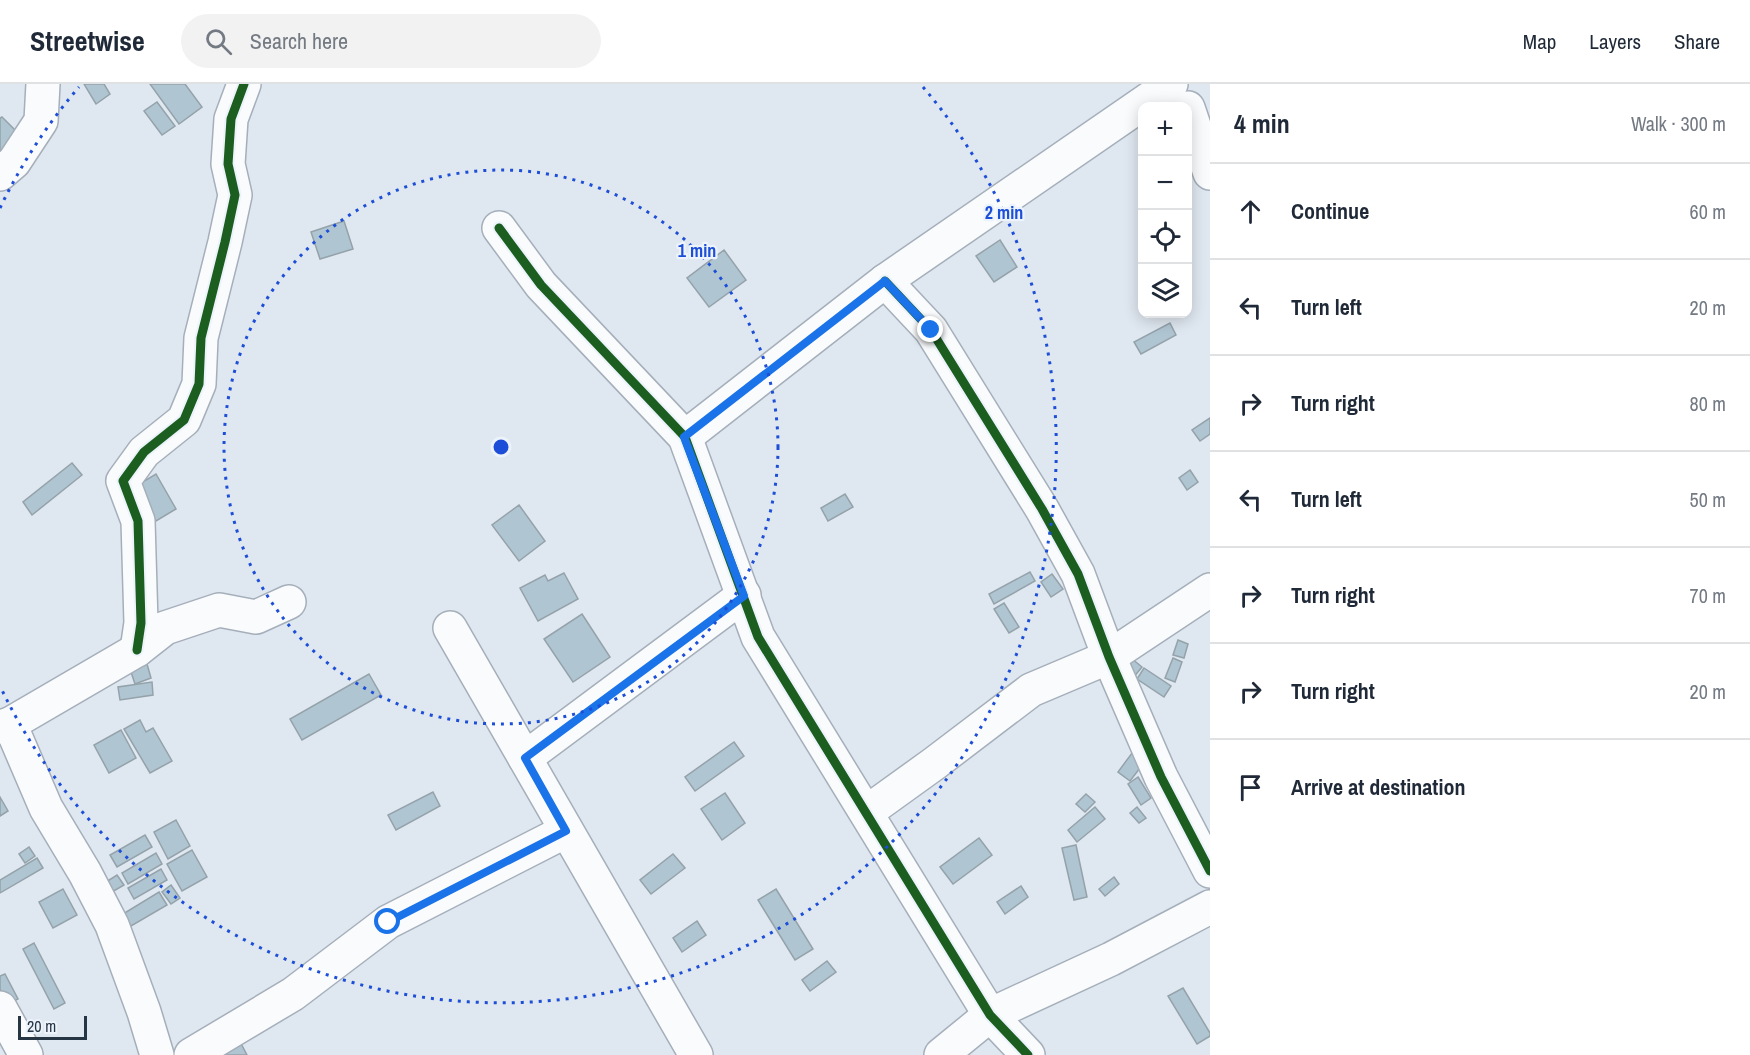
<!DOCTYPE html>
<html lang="en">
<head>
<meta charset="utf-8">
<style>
	body { margin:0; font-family:"Archivo Narrow",sans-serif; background:#f2f2f3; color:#1f2937 }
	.controls { position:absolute; right:18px; top:18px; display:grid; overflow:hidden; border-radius:12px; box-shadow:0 3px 15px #0003 }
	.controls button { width:54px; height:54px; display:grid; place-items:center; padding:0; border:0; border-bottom:2px solid #e0e1e3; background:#fff; color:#1f2937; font:30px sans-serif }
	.scale { position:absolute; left:18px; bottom:15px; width:69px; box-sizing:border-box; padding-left:6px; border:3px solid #263544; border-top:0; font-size:16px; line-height:21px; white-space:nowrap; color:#263544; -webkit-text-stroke:4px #ecf3fb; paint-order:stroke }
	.stop { position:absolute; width:18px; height:18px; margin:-14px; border:4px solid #1a73e8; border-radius:50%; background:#fff }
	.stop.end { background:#1a73e8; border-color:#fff; box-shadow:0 2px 6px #0008 }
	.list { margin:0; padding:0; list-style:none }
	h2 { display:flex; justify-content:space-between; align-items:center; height:78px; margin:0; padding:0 24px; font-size:26px }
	h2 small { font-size:20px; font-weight:400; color:#747a83 }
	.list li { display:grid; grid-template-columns:39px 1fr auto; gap:18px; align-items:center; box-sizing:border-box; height:96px; padding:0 24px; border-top:2px solid #e0e1e3 }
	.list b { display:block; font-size:22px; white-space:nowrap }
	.list em { font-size:20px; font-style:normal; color:#747a83 }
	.icon { flex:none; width:33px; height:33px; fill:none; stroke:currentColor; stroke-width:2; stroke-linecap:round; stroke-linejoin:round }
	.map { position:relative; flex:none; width:1210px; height:971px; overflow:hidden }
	header { display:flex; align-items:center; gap:36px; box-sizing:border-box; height:84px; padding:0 30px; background:#fff; border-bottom:2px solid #e0e1e3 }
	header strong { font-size:28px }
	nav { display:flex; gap:33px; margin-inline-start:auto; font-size:21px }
	.search { width:420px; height:54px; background:#f2f2f3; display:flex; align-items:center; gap:15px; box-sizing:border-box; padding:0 21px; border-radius:33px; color:#747a83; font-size:22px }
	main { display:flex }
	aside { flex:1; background:#fff }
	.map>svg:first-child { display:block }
</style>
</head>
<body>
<header>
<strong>Streetwise</strong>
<div class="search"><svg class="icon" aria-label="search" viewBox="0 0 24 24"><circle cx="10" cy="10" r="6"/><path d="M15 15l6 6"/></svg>Search here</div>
<nav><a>Map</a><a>Layers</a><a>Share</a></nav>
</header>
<main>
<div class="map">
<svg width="1210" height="971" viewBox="0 0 1210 971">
	<rect width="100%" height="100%" fill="#dfe7f0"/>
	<!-- building -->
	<g fill="#b0c5d2" stroke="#94a2aa" stroke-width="1.5">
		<polygon points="84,0 104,0 110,10 96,20"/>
		<polygon points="150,0 185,0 202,23 179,40"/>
		<polygon points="157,18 175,42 162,51 144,27"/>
		<polygon points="2,33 20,51 0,72 0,34"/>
		<polygon points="344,137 353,165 320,175 311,148"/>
		<polygon points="1000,156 1017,183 994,198 976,172"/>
		<polygon points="724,166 746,196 709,223 687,194"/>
		<polygon points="1170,239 1176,251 1141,270 1134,258"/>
		<polygon points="1210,334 1210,350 1200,357 1192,346"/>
		<polygon points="72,379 82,391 32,431 23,418"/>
		<polygon points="1190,386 1198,398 1187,406 1179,394"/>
		<polygon points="156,390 176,425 151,440 131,405"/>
		<polygon points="845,410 853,423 828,437 821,424"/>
		<polygon points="519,421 545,457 519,477 492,441"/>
		<polygon points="1030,488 1035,497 994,520 989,510"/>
		<polygon points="564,489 578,515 538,537 520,504 545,491 548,497"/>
		<polygon points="1052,490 1063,505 1051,513 1041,498"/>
		<polygon points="1004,519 1019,543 1009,549 994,525"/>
		<polygon points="582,530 610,573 573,598 544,555"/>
		<polygon points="1178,556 1188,560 1184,574 1173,571"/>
		<polygon points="1131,574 1142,583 1133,594 1122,586"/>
		<polygon points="1173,574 1182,578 1175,598 1165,594"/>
		<polygon points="147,580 151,594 135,600 130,585"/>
		<polygon points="1144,584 1171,602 1164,613 1137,595"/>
		<polygon points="369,590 381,611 302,656 290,635"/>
		<polygon points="152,598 153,611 120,616 118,603"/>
		<polygon points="140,636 146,648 153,644 172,677 150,689 124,645"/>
		<polygon points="121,646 136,674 109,689 94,661"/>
		<polygon points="734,658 744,672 695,707 685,693"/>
		<polygon points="1138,661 1150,671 1130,697 1118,688"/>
		<polygon points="1138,693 1151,714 1141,721 1128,700"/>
		<polygon points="433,708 440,722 396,746 388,731"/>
		<polygon points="725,709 745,739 722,756 701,725"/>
		<polygon points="1086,710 1095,718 1085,728 1076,720"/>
		<polygon points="0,713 8,727 0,732"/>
		<polygon points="1095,723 1105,735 1077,758 1068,746"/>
		<polygon points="1137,723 1146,734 1139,739 1130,729"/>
		<polygon points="176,736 190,762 168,775 154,748"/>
		<polygon points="145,751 152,763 117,783 110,771"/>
		<polygon points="979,754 992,771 953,800 940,783"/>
		<polygon points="1076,761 1087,813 1074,816 1062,764"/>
		<polygon points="29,763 35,772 25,779 19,770"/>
		<polygon points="192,766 207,793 182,807 167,780"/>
		<polygon points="156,769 162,780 128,800 122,789"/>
		<polygon points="673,770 685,784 651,810 640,796"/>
		<polygon points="37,774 43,784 0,809 0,796"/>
		<polygon points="161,785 167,796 134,815 128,804"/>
		<polygon points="117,791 124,801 112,808 106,798"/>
		<polygon points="1114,793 1119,800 1105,812 1099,805"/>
		<polygon points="171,801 180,814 171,820 162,808"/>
		<polygon points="1021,802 1028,813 1005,830 997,818"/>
		<polygon points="63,805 77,831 53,844 39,818"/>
		<polygon points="776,805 813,865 795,876 758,816"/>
		<polygon points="159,808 167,821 131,842 123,830"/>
		<polygon points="697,837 706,851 682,868 673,854"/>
		<polygon points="34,859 65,919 54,925 23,865"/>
		<polygon points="827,877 836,888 810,907 802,896"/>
		<polygon points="5,890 18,915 8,920 0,905 0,892"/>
		<polygon points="1183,904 1210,949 1210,952 1197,960 1168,912"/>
		<polygon points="237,952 247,971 220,971"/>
	</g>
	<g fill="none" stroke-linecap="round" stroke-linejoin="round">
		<defs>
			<g id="minor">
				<polyline points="1188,24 1210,89"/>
				<polyline points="0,90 14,78 41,37 43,0"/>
				<polyline points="499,144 541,201 685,353 758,553 990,931 1028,971"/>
				<polyline points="885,197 931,246 1042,425 1078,490 1109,573 1161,693 1210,787"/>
				<polyline points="685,353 885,197 1171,0"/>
				<polyline points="450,544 696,971"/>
				<polyline points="137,566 141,539 138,437 123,397 144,368 184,336 199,300 201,254 225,158 235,111 228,80 231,35 244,0"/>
				<polyline points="10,640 46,724 85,789 112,841 144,928 157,971"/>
				<polyline points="0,643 10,640 137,566 165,544 219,526 256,533 289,518"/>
				<polyline points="525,674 744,511"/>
				<polyline points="867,728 935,679 1031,606 1109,573 1210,506"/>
				<polyline points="0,924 26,971"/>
				<polyline points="191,971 293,910 388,838 566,747"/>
				<polyline points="941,971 990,931 1111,875 1210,823"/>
			</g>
		</defs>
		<!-- minor casing -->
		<use href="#minor" stroke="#a5afba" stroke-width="36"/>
		<!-- minor -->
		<use href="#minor" stroke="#fafbfd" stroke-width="33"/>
		<defs>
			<g id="cycleway">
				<polyline points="499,144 541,201 685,353 758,553 990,931 1028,971"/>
				<polyline points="885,197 931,246 1042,425 1078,490 1109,573 1161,693 1210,787"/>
				<polyline points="137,566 141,539 138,437 123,397 144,368 184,336 199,300 201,254 225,158 235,111 228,80 231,35 244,0"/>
			</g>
		</defs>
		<!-- cycleway casing -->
		<use href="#cycleway" stroke="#ecf3fb" stroke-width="13"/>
		<!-- cycleway -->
		<use href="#cycleway" stroke="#1b5e20" stroke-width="9"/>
	</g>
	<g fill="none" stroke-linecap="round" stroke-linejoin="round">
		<!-- route -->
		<polyline stroke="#1a73e8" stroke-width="8" points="388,838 566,747 525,674 744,512 684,353 885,197 931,246"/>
	</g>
	<!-- distance rings -->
	<g fill="none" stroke="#1d4ed8" stroke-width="3" stroke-dasharray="3 6">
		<circle cx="501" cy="363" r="277"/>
		<path d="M0 124A555 555 0 0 1 79 3M923 3A555 555 0 1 1 0 602"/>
	</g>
	<circle cx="501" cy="363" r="9" fill="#1d4ed8" stroke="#ecf3fb" stroke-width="3"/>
	<g font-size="18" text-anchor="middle" font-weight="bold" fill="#1d4ed8" stroke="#ecf3fb" stroke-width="4.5" stroke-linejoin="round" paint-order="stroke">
		<text x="1004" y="135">2 min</text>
		<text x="697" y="173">1 min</text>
	</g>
</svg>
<div class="controls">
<button>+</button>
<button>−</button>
<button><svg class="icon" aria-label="locate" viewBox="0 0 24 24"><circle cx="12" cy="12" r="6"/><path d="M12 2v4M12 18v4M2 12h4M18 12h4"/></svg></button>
<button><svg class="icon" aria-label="layers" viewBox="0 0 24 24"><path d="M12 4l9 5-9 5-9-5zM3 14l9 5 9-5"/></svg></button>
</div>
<div class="scale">20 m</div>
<div class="stop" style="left:388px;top:838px"></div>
<div class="stop end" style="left:931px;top:246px"></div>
</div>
<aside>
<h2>4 min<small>Walk · 300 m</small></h2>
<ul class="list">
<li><svg class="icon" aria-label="ahead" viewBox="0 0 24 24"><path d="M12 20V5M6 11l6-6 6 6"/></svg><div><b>Continue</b></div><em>60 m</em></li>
<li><svg class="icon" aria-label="left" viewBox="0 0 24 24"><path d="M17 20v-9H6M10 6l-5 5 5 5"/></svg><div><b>Turn left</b></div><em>20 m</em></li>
<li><svg class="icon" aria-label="right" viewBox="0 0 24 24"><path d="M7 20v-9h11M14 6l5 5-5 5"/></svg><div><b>Turn right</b></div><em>80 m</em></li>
<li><svg class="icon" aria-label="left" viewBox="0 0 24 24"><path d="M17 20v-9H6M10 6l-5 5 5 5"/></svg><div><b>Turn left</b></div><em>50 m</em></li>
<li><svg class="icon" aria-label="right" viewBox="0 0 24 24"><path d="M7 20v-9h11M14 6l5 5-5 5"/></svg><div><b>Turn right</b></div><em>70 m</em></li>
<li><svg class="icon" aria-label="right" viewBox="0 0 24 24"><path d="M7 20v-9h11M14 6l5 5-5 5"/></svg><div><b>Turn right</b></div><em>20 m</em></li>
<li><svg class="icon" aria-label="arrive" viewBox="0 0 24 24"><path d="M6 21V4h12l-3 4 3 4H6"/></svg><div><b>Arrive at destination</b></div></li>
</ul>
</aside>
</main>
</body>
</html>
